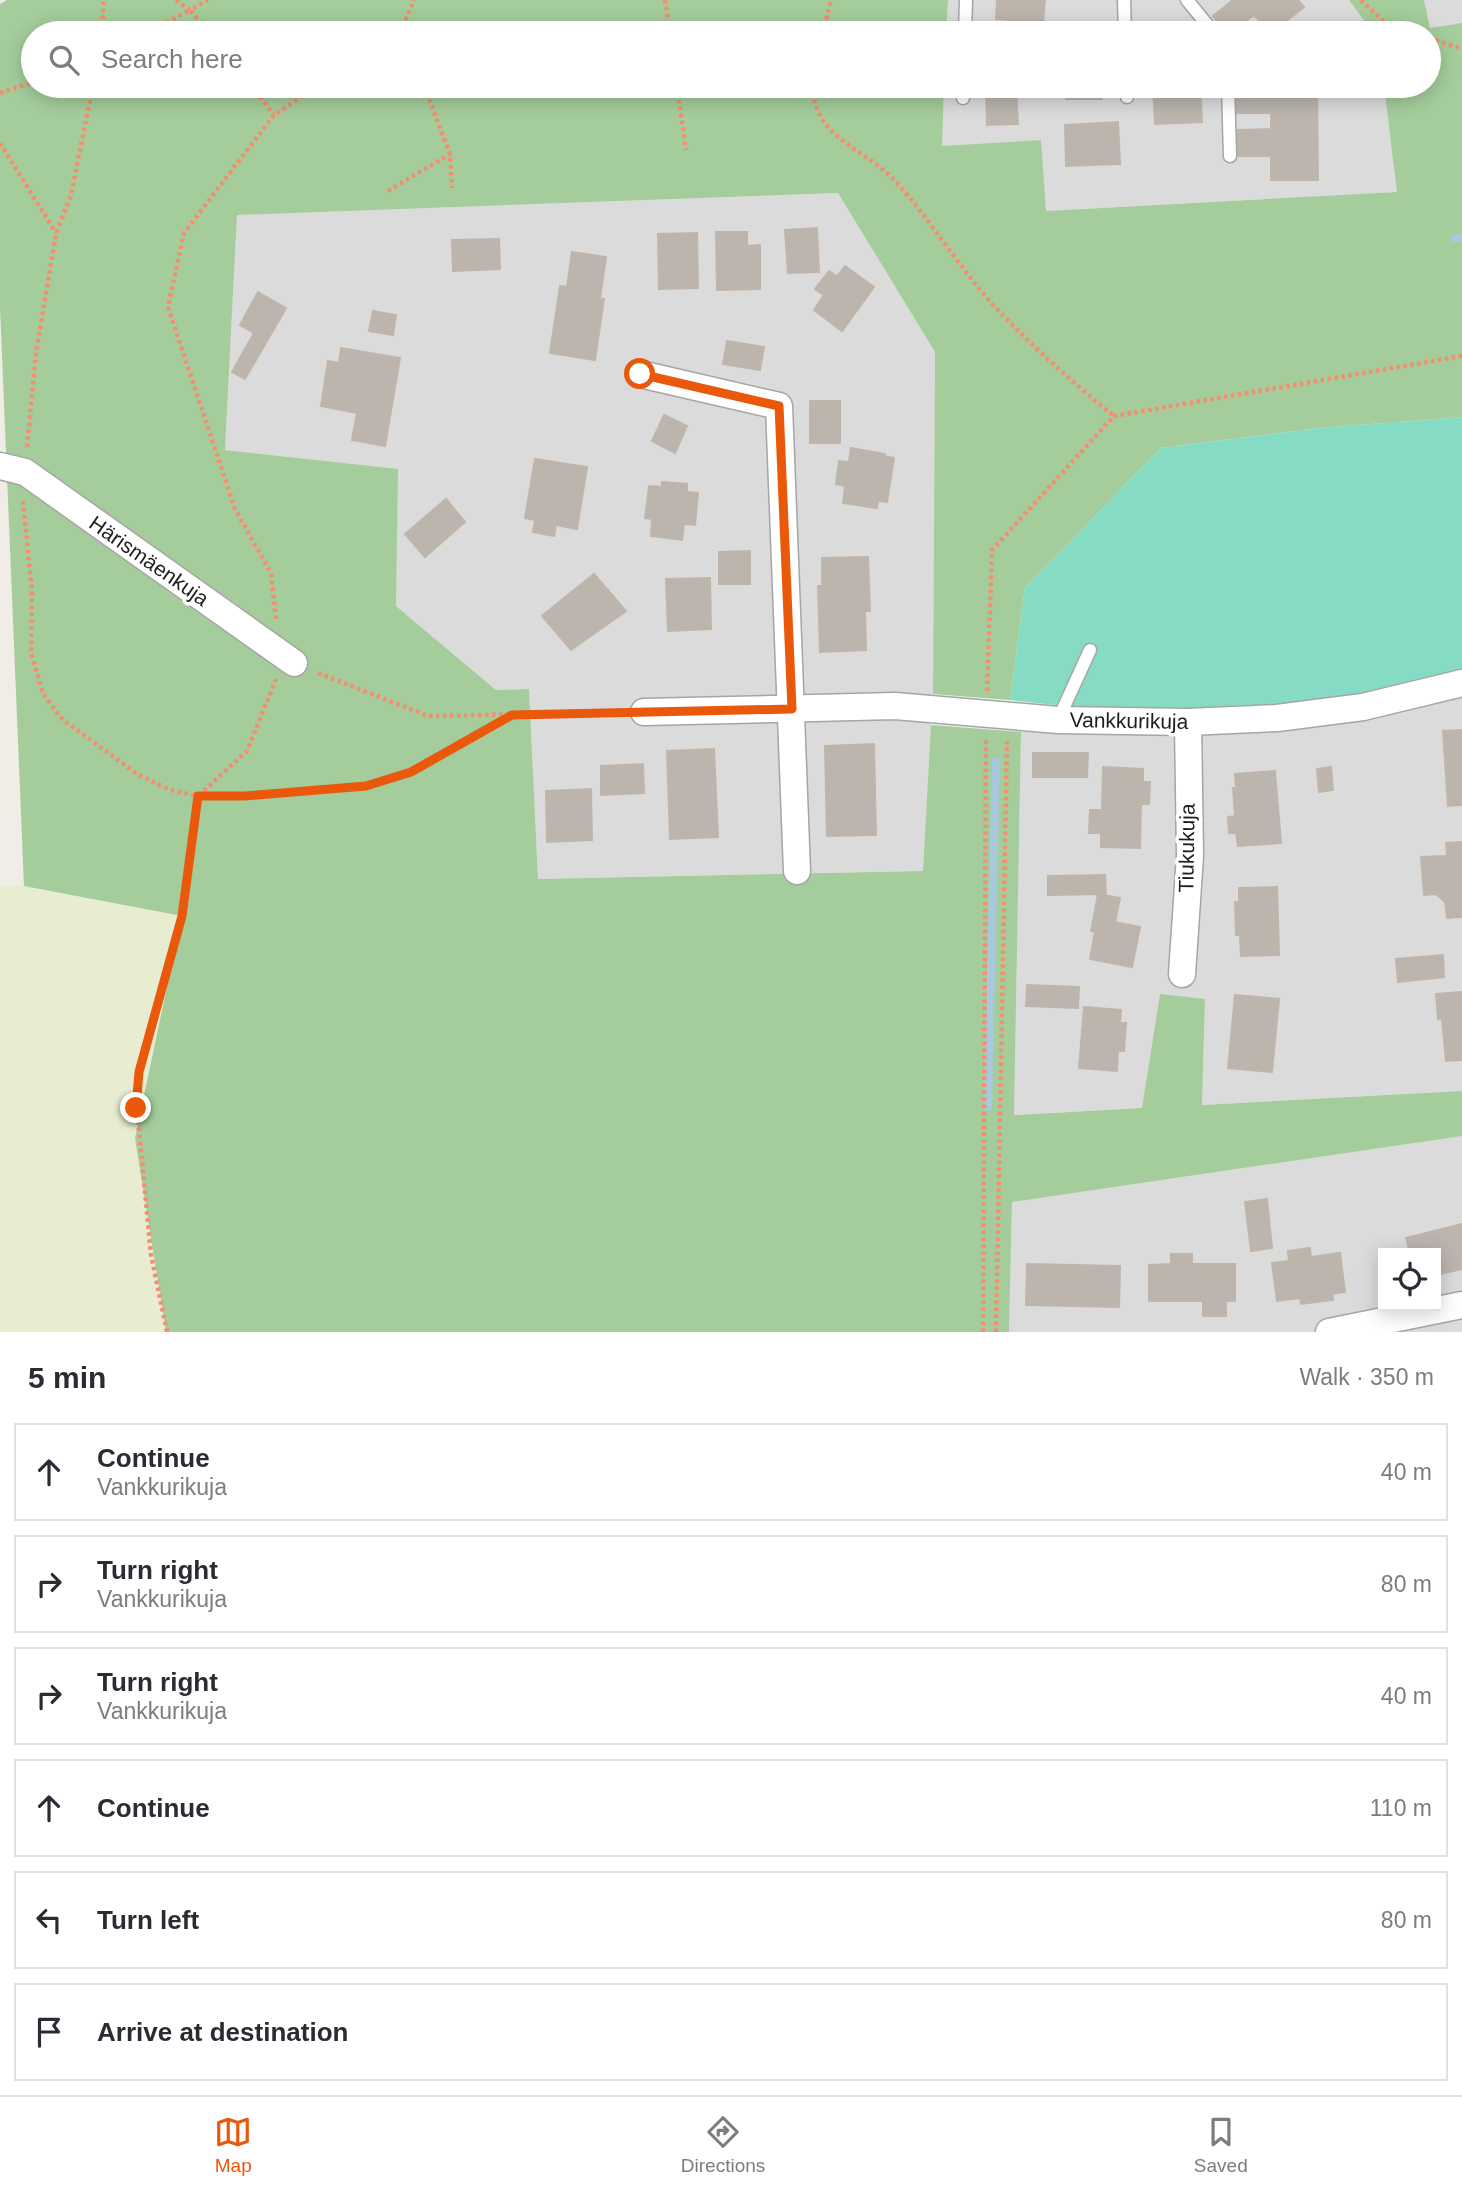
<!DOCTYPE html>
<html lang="en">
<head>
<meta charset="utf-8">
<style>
	body { margin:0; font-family:Arial,sans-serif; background:#f2f2f3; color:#2b2b33 }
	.controls { position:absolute; right:21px; bottom:21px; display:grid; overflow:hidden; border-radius:0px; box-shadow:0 4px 18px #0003 }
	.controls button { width:63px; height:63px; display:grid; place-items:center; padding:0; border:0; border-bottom:2px solid #e1e1e2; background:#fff; color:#2b2b33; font:35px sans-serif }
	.stop { position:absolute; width:21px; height:21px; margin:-16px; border:5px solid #ea580c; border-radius:50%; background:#fff }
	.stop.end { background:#ea580c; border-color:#fff; box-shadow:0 2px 7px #0008 }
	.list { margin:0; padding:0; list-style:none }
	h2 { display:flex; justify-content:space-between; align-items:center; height:91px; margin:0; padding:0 28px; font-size:30px }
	h2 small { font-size:23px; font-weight:400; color:#7c7c81 }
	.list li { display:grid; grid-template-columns:46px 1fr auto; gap:21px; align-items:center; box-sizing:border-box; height:98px; margin:0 14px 14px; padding:0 14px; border:2px solid #e1e1e2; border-radius:0px }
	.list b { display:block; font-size:26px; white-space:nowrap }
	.list p { margin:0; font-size:23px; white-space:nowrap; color:#7c7c81 }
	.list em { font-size:23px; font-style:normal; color:#7c7c81 }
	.icon { flex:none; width:38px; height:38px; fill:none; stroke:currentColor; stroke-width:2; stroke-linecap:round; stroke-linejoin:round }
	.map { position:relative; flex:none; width:1462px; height:1332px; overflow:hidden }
	.search { position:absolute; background:#fff; box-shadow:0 4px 18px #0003; left:21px; right:21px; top:21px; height:77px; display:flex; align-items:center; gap:18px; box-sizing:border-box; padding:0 24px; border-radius:38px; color:#7c7c81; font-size:26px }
	.sheet { height:763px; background:#fff }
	nav { display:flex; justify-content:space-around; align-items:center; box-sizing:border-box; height:98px; border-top:2px solid #e1e1e2; background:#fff; font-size:19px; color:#7c7c81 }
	nav a { display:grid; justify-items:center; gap:4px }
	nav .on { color:#ea580c }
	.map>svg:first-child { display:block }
</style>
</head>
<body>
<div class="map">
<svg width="1462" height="1332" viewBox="0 0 1462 1332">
	<rect width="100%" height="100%" fill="#efede5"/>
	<!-- residential -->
	<g fill="#dcdbdb" fill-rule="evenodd">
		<polygon points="948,0 1349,0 1373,33 946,33"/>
		<polygon points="1424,0 1462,0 1462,23 1430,29"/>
		<polygon points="944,86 1384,86 1398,192 1045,211 941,147"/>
		<polygon points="838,193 935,352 933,694 923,871 538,879 529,689 496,690 396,606 397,470 225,450 237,215"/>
		<polygon points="1462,696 1462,1091 1202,1105 1205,999 1160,995 1142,1108 1014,1115 1021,732 1175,733"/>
		<path d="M 1462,1136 L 1462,1332 L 1009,1332 L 1012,1202 ZM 1383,1253 L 1436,1253 L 1436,1306 L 1383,1306 Z"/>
	</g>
	<!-- farmland -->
	<polygon fill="#e8edd1" points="0,885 24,886 182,916 135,1138 166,1332 0,1332"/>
	<!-- forest -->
	<polygon fill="#a4cd9b" points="7,0 948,0 946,33 33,33 33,86 944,86 942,146 1041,140 1046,211 1397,192 1384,86 1429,86 1429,33 1373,33 1349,0 1424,0 1430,28 1462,23 1462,417 1319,428 1161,448 1025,588 1010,700 933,694 935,352 838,193 237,215 225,450 398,469 396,606 496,690 529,689 538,879 923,871 931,725 1021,732 1014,1115 1142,1108 1160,994 1205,999 1202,1105 1462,1091 1462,1136 1012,1202 1009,1332 166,1332 135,1138 182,916 24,886 0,307 0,4"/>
	<!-- pitch -->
	<polygon fill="#86dbc4" points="1462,417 1462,673 1340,700 1251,709 1187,711 1074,707 1010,700 1025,588 1161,448 1319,428"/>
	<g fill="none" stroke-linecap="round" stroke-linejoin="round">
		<!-- stream -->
		<g stroke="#a7c9db" stroke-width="8">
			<polyline points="1455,238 1462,237"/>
			<polyline points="988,1107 996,761"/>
		</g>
	</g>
	<!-- building -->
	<g fill="#bbb5ae" stroke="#c0b5a8" stroke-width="2">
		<polygon points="997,0 1045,0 1043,22 996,19"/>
		<polygon points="1233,0 1298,0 1304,7 1271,33 1254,15 1230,33 1227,33 1213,16"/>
		<polygon points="986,86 1016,86 1018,124 987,125"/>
		<polygon points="1065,86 1102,86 1102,99 1066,99"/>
		<polygon points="1153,86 1200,86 1202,122 1155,124"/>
		<polygon points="1269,86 1317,86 1318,180 1271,180 1271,156 1238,156 1238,130 1271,129 1271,113 1237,113 1237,87"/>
		<polygon points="1118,122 1120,164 1066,166 1065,125"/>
		<polygon points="817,228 819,272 788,273 785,230"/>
		<polygon points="716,232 747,232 747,246 760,245 760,289 717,290"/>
		<polygon points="697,233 698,288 659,289 658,234"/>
		<polygon points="499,239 500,269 453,271 452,240"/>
		<polygon points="572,252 606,257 600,299 604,299 595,360 550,353 560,286 567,287"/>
		<polygon points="845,266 874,287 842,331 814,310 824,295 815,289 829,271 837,276"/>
		<polygon points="258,292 286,308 245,379 232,372 254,333 240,325"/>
		<polygon points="373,311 396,315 393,335 369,331"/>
		<polygon points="727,341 764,347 760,370 723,364"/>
		<polygon points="341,348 400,358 385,446 352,440 357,413 321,406 328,361 339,363"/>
		<rect x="810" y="401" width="30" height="42"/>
		<polygon points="664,415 687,426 675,453 652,441"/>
		<polygon points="851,448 885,454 884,456 894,458 887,502 878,501 877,508 843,503 845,486 836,484 839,461 849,462"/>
		<polygon points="535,459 587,467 577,529 556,525 554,536 533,532 535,520 525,518"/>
		<polygon points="662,482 687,484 687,492 698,493 695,525 684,524 682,540 651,536 652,519 645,518 649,486 662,487"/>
		<polygon points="446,499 465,522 425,557 405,534"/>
		<polygon points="750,551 750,584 719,584 719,552"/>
		<polygon points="868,557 870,611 865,611 866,650 820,652 818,586 822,586 822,558"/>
		<polygon points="594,574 626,611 571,650 542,616"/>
		<polygon points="710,578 711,629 668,631 666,579"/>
		<polygon points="1462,730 1462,805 1448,806 1443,731"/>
		<polygon points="874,744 876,835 827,836 825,746"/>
		<polygon points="714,749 718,837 670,839 667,751"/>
		<polygon points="1033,753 1088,753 1087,777 1033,777"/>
		<polygon points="643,764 644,793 601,795 601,766"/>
		<polygon points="1103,767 1143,769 1143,782 1150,782 1149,804 1141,804 1140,848 1101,847 1101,833 1089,833 1090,810 1102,810"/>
		<polygon points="1331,767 1333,790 1319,792 1317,769"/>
		<polygon points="1275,771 1281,843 1238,846 1236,833 1229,833 1228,817 1235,816 1233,788 1236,788 1235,774"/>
		<polygon points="591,789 592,840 547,842 546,791"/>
		<polygon points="1462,842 1462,917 1447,918 1445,902 1436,894 1424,895 1421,857 1447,856 1446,843"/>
		<polygon points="1105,875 1106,894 1048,895 1048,876"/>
		<polygon points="1277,887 1279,955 1241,956 1240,935 1236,935 1235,902 1239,902 1239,888"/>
		<polygon points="1098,894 1120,898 1115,922 1140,927 1132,967 1090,959 1095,932 1091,931"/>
		<polygon points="1443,955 1444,977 1398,982 1396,959"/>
		<polygon points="1027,985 1079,987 1078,1008 1026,1006"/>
		<polygon points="1462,992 1462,1060 1446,1061 1442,1019 1438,1019 1436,994"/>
		<polygon points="1235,995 1279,999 1272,1072 1228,1068"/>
		<polygon points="1084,1007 1121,1010 1120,1023 1126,1023 1124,1051 1118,1051 1117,1071 1079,1068"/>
		<polygon points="1267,1199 1272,1248 1251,1251 1245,1202"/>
		<polygon points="1462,1224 1462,1269 1436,1275 1436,1253 1410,1253 1406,1238"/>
		<polygon points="1310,1248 1311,1257 1340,1253 1345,1292 1332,1294 1333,1300 1301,1304 1300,1298 1277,1301 1272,1263 1289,1261 1288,1251"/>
		<polygon points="1171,1254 1192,1254 1192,1264 1235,1264 1235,1301 1226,1301 1226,1316 1203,1316 1203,1301 1149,1301 1149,1265 1171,1264"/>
		<polygon points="1027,1264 1120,1266 1119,1307 1026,1305"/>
	</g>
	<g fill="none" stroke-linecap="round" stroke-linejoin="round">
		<defs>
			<g id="lane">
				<polyline points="1124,0 1125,33"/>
				<polyline points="1187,0 1214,33"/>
				<polyline points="965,33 966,0"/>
				<polyline points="1127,86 1127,97"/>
				<polyline points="1228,86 1230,156"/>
				<polyline points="963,98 963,86"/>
				<polyline points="1058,720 1090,650"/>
			</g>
			<g id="street">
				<polyline points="640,374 779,406 797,871"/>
				<polyline points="0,466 25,472 294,663"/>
				<polyline points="644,712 895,706 1058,720 1188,722 1277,718 1363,707 1462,683"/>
				<polyline points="1182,974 1190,856 1188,722"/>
				<polyline points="1329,1332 1462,1305"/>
			</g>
		</defs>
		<!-- lane casing -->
		<use href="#lane" stroke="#a5a5a5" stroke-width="15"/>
		<!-- street casing -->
		<use href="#street" stroke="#a5a5a5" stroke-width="29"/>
		<!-- path -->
		<g stroke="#f58d70" stroke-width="4.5" stroke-dasharray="3.5 3.5" stroke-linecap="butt">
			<polyline points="176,0 190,10 208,0"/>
			<polyline points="665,0 670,33"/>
			<polyline points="1361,0 1386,24 1414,33"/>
			<polyline points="101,33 104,0"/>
			<polyline points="148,33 190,10 209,33"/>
			<polyline points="395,33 402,28"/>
			<polyline points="404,33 402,28 414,0"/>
			<polyline points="823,33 831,0"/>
			<polyline points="1429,38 1462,49"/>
			<polyline points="251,86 274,115"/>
			<polyline points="424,86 450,154 452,188"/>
			<polyline points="677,86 686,150"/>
			<path d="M 812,86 C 816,141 865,147 896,182 C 932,222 960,269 996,308 C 1033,347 1072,382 1114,416"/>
			<polyline points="0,93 33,82"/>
			<polyline points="0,143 56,233"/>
			<polyline points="388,191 450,154"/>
			<polyline points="27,447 36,353 56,234 71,195 93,86"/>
			<polyline points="23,501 32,592 31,652 43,694 62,719 137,774 170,790 198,796 245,796 366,786 411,772 512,715"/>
			<polyline points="276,619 271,573 235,509 168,307 184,233 274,115 318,86"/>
			<polyline points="318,673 428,716 619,712"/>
			<polyline points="987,691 992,550 1114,416 1462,356"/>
			<polyline points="167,1332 151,1255 137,1108 140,1072 182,916 198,796 247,751 276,679"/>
			<polyline points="983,1332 986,738"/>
			<polyline points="996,1332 1007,741"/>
		</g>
		<!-- lane -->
		<use href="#lane" stroke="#fff" stroke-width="12"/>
		<!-- street -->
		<use href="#street" stroke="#fff" stroke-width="26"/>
	</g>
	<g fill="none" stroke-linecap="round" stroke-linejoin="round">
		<!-- route -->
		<polyline stroke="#ea580c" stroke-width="9" points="136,1108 139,1072 182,916 198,796 245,796 366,786 411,772 512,715 792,709 779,406 640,374"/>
	</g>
	<g text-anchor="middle" stroke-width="7" stroke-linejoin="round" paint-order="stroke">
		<!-- street labels -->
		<g font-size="21" fill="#1e1e1e" stroke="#fff">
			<text transform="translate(149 561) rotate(35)" y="7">Härismäenkuja</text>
			<text transform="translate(1129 721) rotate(1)" y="7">Vankkurikuja</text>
			<text transform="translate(1187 848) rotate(-89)" y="7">Tiukukuja</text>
		</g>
	</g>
</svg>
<div class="controls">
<button><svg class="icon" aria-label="locate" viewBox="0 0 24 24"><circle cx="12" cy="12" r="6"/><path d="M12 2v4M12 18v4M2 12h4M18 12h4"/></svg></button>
</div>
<div class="stop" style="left:640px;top:374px"></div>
<div class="stop end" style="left:136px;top:1108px"></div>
<div class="search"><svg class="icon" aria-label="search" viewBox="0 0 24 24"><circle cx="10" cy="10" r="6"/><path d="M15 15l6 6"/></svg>Search here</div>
</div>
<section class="sheet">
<h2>5 min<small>Walk · 350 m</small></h2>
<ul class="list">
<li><svg class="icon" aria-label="ahead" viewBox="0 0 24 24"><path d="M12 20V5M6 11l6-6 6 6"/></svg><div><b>Continue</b><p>Vankkurikuja</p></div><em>40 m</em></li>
<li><svg class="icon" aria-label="right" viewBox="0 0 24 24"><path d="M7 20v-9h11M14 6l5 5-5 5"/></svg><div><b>Turn right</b><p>Vankkurikuja</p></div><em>80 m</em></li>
<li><svg class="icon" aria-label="right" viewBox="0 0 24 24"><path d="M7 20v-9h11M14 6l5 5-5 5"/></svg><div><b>Turn right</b><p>Vankkurikuja</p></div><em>40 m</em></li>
<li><svg class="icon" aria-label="ahead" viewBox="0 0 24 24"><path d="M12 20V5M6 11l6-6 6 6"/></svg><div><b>Continue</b></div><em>110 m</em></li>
<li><svg class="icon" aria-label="left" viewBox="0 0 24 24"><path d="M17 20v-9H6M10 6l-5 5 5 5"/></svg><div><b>Turn left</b></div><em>80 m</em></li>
<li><svg class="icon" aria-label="arrive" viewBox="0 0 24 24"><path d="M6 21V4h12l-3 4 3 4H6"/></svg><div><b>Arrive at destination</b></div></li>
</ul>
</section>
<nav>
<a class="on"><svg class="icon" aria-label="map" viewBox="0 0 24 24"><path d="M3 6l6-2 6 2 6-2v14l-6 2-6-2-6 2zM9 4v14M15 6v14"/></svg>Map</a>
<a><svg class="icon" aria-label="directions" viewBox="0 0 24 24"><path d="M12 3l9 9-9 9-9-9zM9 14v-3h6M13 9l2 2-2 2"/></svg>Directions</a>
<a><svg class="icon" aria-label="saved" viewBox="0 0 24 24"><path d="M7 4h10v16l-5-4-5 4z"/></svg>Saved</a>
</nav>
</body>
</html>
